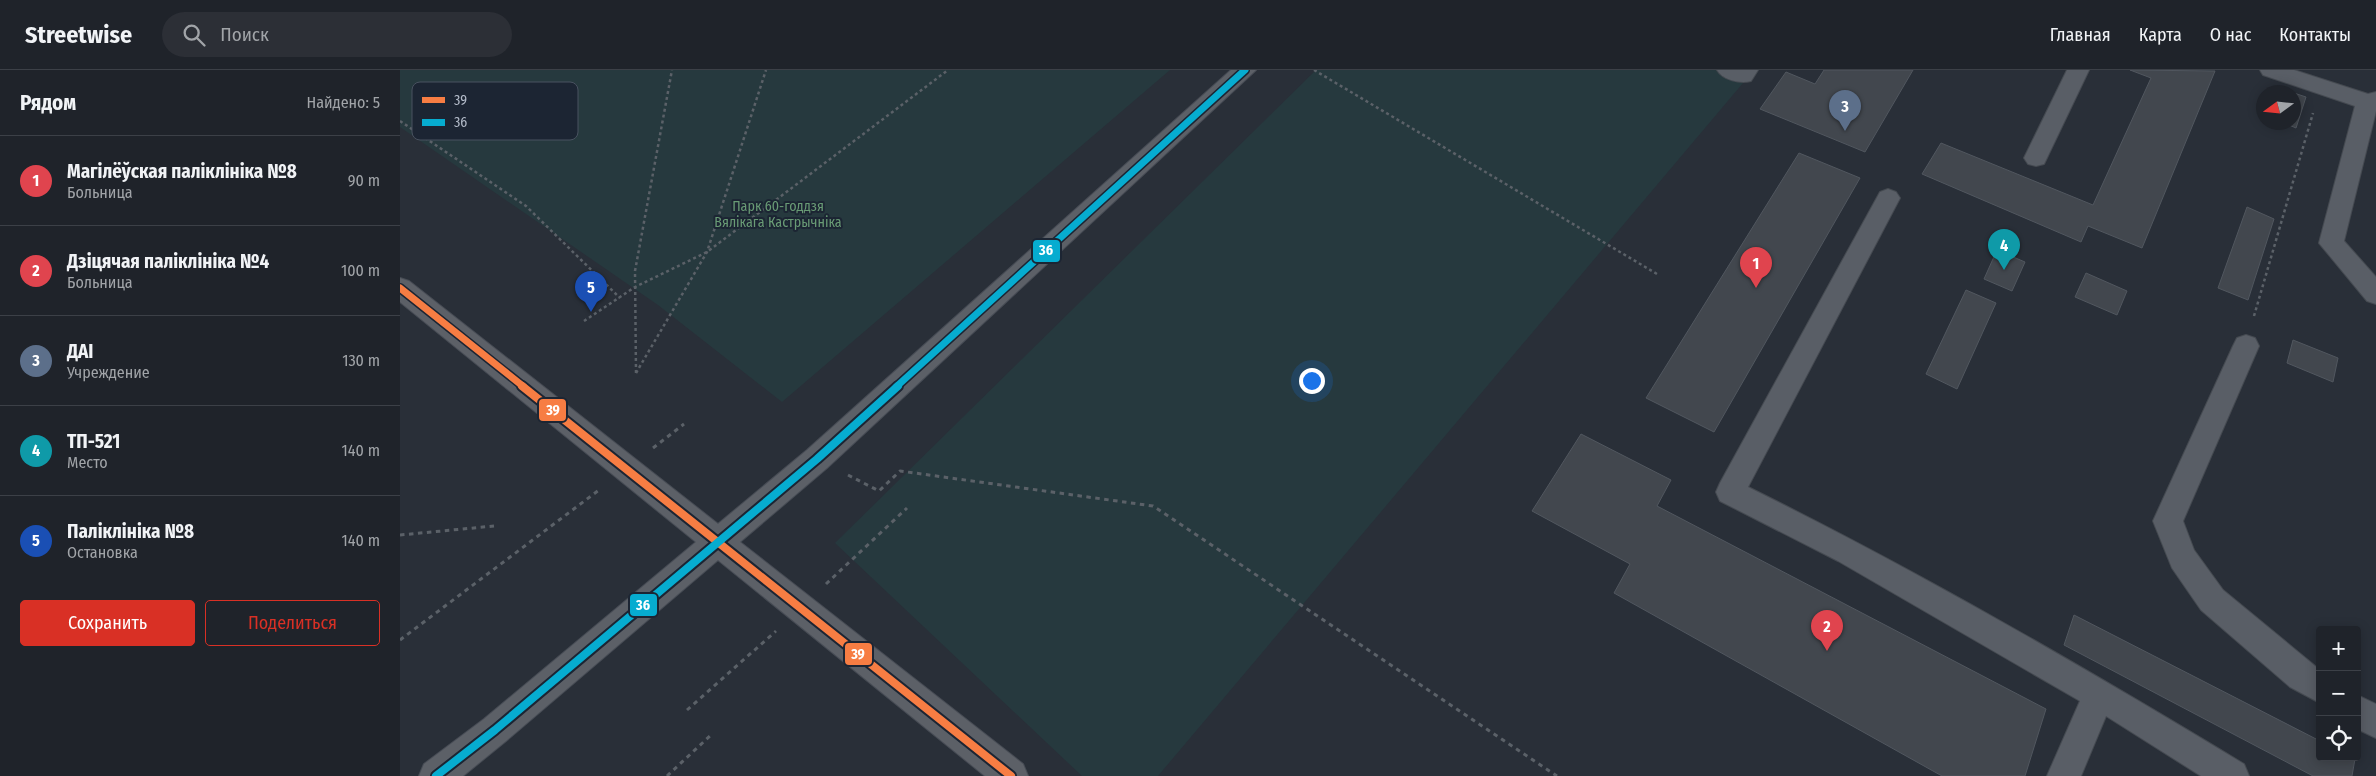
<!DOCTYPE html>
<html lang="ru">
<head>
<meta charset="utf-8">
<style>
	body { margin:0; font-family:"Fira Sans Condensed",sans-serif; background:#2c2f36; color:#f1f3f6 }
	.controls { position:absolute; right:15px; bottom:15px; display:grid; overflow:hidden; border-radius:5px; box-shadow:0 2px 12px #0003 }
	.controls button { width:45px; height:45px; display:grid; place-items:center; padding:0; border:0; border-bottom:1px solid #3c4047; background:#1f232a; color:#f1f3f6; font:25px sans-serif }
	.compass { position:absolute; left:1856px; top:15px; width:45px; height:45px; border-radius:50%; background:#1f232a; box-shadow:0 2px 12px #0003; rotate:255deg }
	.you { position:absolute; left:911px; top:310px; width:18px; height:18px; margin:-12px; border:4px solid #fff; border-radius:50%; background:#1a73e8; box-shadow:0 0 0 8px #1a73e833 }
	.badge { display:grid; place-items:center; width:32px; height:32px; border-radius:50%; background:#d93025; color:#fff; font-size:16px; font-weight:700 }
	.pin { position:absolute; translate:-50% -41px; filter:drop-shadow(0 1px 2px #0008) }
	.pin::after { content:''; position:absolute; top:26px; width:18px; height:15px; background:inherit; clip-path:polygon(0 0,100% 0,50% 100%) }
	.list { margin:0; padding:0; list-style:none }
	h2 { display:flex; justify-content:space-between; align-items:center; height:65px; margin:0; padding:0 20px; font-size:21px }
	h2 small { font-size:16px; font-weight:400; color:#a1a4a8 }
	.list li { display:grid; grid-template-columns:32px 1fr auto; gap:15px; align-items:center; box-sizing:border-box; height:90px; padding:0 20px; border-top:1px solid #3c4047 }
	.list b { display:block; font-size:19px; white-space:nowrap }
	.list p { margin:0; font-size:16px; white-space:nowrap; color:#a1a4a8 }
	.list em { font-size:16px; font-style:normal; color:#a1a4a8 }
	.actions { display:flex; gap:10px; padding:15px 20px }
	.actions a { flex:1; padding:11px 0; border:1px solid #d93025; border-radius:5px; text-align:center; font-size:18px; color:#d93025 }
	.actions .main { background:#d93025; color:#fff }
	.icon { flex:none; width:28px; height:28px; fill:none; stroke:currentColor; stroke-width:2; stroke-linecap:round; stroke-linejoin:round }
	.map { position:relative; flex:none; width:1976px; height:706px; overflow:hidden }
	header { display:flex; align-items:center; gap:30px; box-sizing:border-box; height:70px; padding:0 25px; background:#1f232a; border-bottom:1px solid #3c4047 }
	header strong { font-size:24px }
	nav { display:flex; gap:28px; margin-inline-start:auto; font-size:18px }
	.search { width:350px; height:45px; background:#2c2f36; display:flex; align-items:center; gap:12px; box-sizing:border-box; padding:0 18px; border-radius:28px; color:#a1a4a8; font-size:19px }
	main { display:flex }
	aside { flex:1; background:#1f232a }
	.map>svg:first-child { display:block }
</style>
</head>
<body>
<header>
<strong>Streetwise</strong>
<div class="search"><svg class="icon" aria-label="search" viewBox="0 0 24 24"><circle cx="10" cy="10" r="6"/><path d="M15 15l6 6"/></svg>Поиск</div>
<nav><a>Главная</a><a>Карта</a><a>О нас</a><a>Контакты</a></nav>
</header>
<main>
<aside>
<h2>Рядом<small>Найдено: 5</small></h2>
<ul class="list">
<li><span class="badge" style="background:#e0444e">1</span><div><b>Магілёўская паліклініка №8</b><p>Больница</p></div><em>90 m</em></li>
<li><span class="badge" style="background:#e0444e">2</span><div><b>Дзіцячая паліклініка №4</b><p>Больница</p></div><em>100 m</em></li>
<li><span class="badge" style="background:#5c6f8a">3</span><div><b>ДАІ</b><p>Учреждение</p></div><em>130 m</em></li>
<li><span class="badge" style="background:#0f9aa8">4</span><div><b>ТП-521</b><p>Место</p></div><em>140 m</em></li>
<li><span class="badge" style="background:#1a4fb4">5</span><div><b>Паліклініка №8</b><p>Остановка</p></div><em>140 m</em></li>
</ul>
<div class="actions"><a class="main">Сохранить</a><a>Поделиться</a></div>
</aside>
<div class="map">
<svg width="1976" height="706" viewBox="0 0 1976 706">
	<rect width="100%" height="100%" fill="#292f38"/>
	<!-- green -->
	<g fill="#26393e">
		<polygon points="0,0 770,0 382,332 258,235 0,57"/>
		<polygon points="916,0 1354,0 758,706 682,706 435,473"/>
	</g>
	<!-- building -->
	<g fill="#42474e" stroke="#51575f">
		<polygon points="1424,0 1513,0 1465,82 1360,39 1386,2 1415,14"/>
		<polygon points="1730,0 1815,1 1742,178 1688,156 1681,172 1522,104 1541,73 1693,135 1751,8"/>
		<polygon points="1894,23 1906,27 1896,58 1882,52 1894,52"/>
		<polygon points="1399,83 1460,108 1314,362 1246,328"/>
		<polygon points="1847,137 1874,149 1848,230 1818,218"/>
		<polygon points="1597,180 1625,192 1612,221 1584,209"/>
		<polygon points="1686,203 1727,221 1717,245 1675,227"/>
		<polygon points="1566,220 1596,233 1557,319 1526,304"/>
		<polygon points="1893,270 1938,288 1933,312 1887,293"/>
		<polygon points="1181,364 1271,410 1257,436 1646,639 1625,706 1542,706 1214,523 1230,494 1132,441"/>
		<polygon points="1674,545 1920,671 1920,687 1955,689 1952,706 1913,706 1664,575"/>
	</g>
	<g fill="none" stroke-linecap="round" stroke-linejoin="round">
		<defs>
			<g id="minor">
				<path d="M 1317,0 L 1358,0 L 1351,11 C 1340,14 1323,10 1317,0 Z"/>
				<polygon points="1667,0 1689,0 1644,94 1636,96 1628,94 1624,88"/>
				<polygon points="1860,0 1894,0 1968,24 1976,22 1976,41 1944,171 1976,207 1976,234 1967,231 1919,173 1955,36 1863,5"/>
				<path d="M 1488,119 L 1496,122 L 1500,128 L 1348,417 C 1518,501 1682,596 1844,694 L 1849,706 L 1801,706 L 1706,646 L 1681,706 L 1647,706 L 1680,631 L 1438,491 L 1320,431 L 1316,422 L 1320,413 L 1480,122 Z"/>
				<polygon points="1846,265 1855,268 1859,276 1783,451 1794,480 1823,520 1920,600 1920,633 1890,617 1801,540 1772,498 1753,451 1833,276 1837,268"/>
				<polygon points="1957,625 1976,634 1976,668 1957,659"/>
			</g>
			<polygon id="major" points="831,0 856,0 427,398 340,472 623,694 628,706 585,706 318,490 106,671 63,706 19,706 24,694 84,649 296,472 0,232 0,208 9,211 318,454 407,380"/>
		</defs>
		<!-- minor casing -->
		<use href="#minor" stroke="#454a51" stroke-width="2"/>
		<!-- major casing -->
		<use href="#major" stroke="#474c55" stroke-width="2"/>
		<!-- path-far1 -->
		<g stroke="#5b6168" stroke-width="2.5" stroke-dasharray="3 3" stroke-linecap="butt">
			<polyline points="914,0 1257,204"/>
			<polyline points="0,51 126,136 220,228"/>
			<polyline points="1854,246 1913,43"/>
			<polyline points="184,251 235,217 307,182 548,0"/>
			<polyline points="236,303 307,182 366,0"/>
			<polyline points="236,303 235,201 272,0"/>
		</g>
		<!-- path -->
		<g stroke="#5b6168" stroke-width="3" stroke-dasharray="4.5 4.5" stroke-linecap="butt">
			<polyline points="253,378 284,354"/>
			<polyline points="448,405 479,421 500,401 753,436 1157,706"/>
			<polyline points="0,465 94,456"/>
			<polyline points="426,514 507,438"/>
			<polyline points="0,570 199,420"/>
			<polyline points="287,640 376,561"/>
			<polyline points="267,706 312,664"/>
		</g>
		<!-- minor -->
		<use href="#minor" fill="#595e66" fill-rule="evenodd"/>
		<!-- major -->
		<use href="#major" fill="#5c6067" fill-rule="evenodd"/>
		<defs>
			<polyline id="bus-1-far1" points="0,218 124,317"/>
			<polyline id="bus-1" points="122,316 611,706"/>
			<polyline id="bus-2-far1" points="496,317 845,0"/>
			<polyline id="bus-2" points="36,706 95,660 417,389 498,316"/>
		</defs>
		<!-- bus-1-far1 casing -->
		<use href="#bus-1-far1" stroke="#1c2533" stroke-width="10"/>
		<!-- bus-1 casing -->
		<use href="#bus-1" stroke="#1c2533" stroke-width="12"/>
		<!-- bus-2-far1 casing -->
		<use href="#bus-2-far1" stroke="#1c2533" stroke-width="10"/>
		<!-- bus-2 casing -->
		<use href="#bus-2" stroke="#1c2533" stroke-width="12"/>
		<!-- bus-1-far1 -->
		<use href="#bus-1-far1" stroke="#f77d43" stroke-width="7"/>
		<!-- bus-1 -->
		<use href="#bus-1" stroke="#f77d43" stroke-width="8"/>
		<!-- bus-2-far1 -->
		<use href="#bus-2-far1" stroke="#06acd0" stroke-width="7"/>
		<!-- bus-2 -->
		<use href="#bus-2" stroke="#06acd0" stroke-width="8"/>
	</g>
	<g text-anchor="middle" stroke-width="4" stroke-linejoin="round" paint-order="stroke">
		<!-- park labels -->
		<g font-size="14" fill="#699b75" stroke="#1c2533">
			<text x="378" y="141">Парк 60-годдзя<tspan x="378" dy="16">Вялікага Кастрычніка</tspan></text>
		</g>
	</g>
	<!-- legend -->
	<rect x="12" y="12" width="166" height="58" rx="8" fill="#1c2533" stroke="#495260" stroke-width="1"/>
	<rect x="22" y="27" width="23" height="6" fill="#f77d43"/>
	<rect x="22" y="49" width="23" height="7" fill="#06acd0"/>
	<g font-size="14" fill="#b3bbc9">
		<text x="54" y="35">39</text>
		<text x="54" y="57">36</text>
	</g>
	<g stroke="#1c2533" stroke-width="2">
		<rect x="632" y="169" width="29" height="24" rx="5" fill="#06acd0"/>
		<rect x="138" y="328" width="29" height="24" rx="5" fill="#f77d43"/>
		<rect x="229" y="523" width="29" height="24" rx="5" fill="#06acd0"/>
		<rect x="444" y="572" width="29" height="24" rx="5" fill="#f77d43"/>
	</g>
	<g font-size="14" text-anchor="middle" font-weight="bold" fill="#fff">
		<text x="646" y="185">36</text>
		<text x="153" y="345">39</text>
		<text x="243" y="540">36</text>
		<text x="458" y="589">39</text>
	</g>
</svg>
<div class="controls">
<button>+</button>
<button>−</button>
<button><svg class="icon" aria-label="locate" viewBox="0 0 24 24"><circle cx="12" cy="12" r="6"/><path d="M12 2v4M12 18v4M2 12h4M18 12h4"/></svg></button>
</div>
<svg class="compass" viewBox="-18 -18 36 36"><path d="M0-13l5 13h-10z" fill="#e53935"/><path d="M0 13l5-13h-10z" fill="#a1a4a8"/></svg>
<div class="you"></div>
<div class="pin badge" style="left:1356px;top:218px;background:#e0444e">1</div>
<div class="pin badge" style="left:1427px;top:581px;background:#e0444e">2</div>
<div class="pin badge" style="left:1445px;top:61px;background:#5c6f8a">3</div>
<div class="pin badge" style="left:1604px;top:200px;background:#0f9aa8">4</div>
<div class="pin badge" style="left:191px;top:242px;background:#1a4fb4">5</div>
</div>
</main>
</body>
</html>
